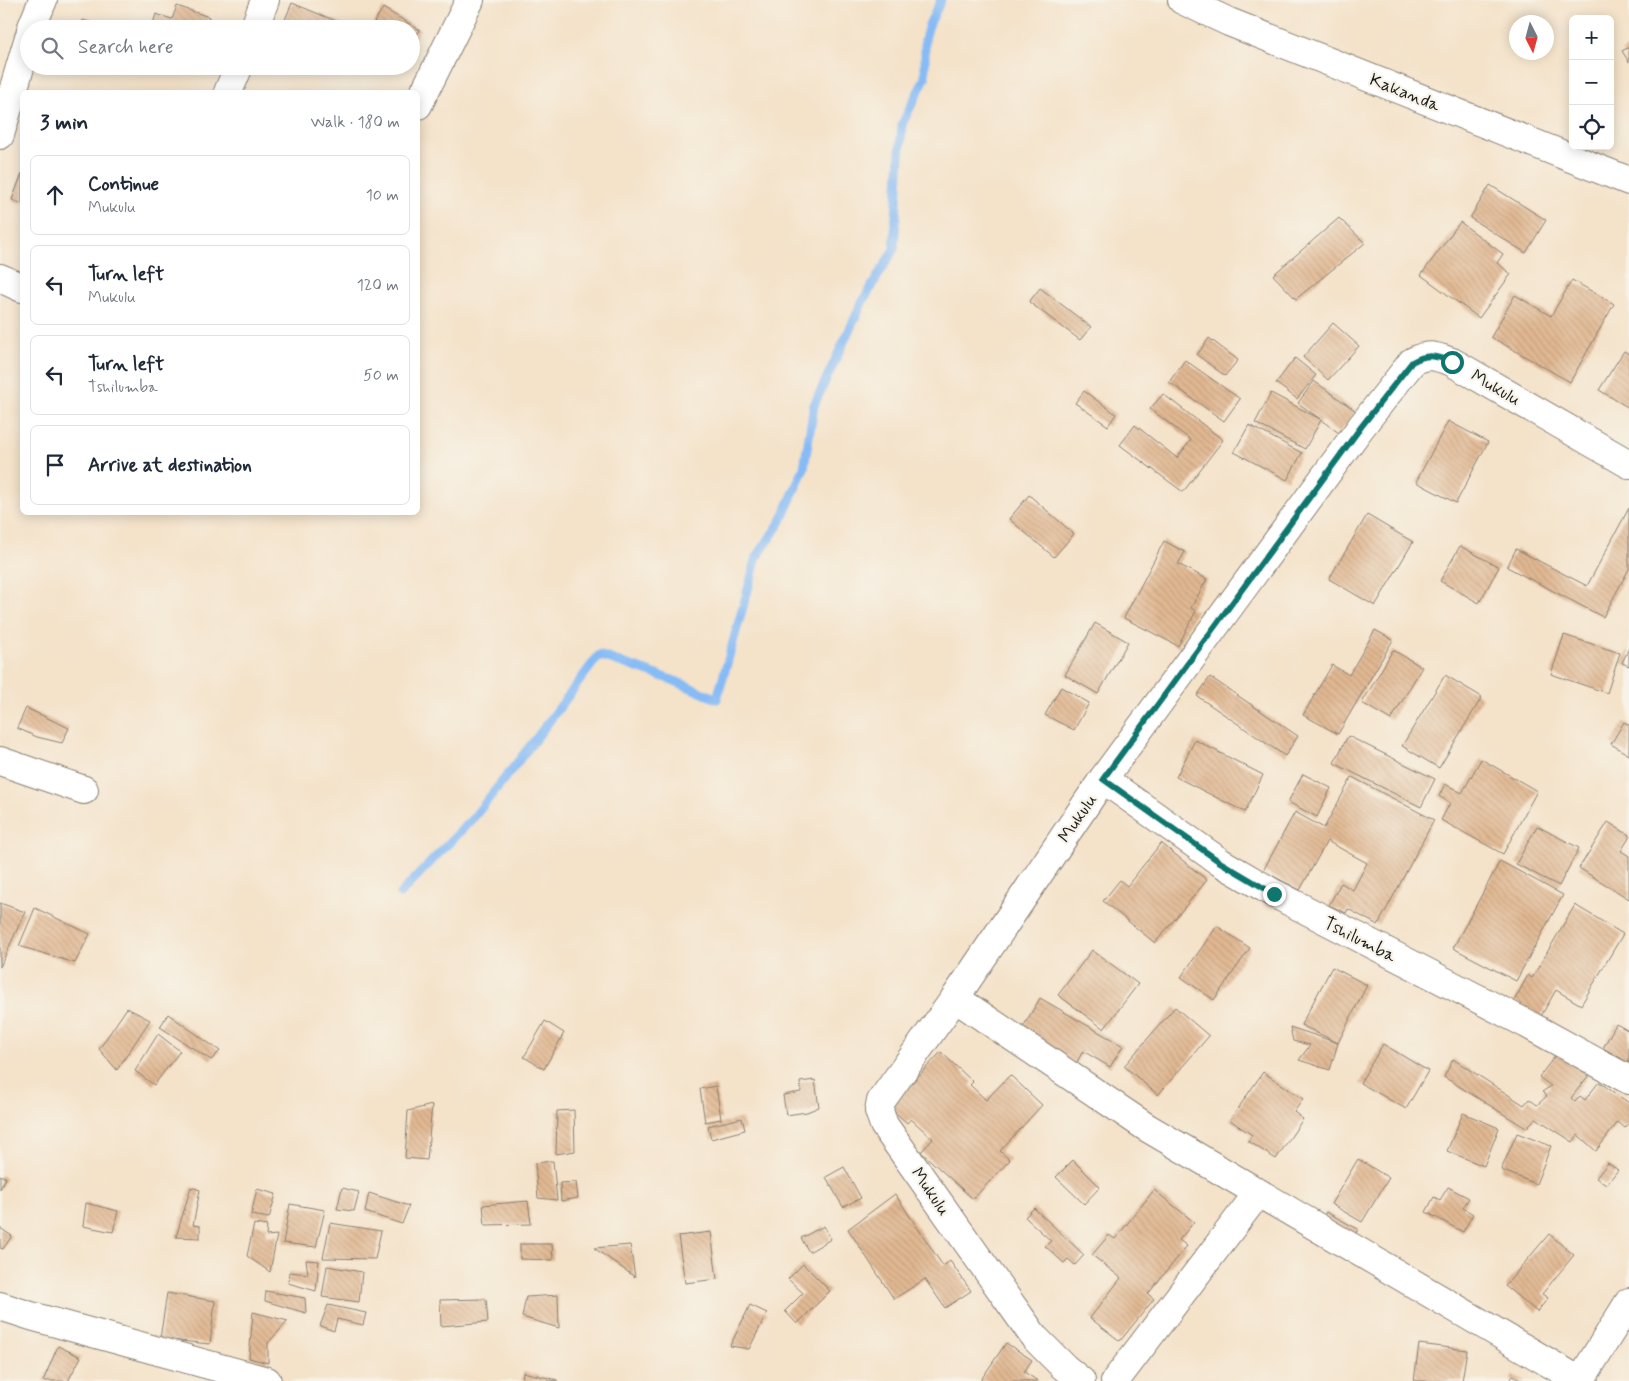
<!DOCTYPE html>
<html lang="en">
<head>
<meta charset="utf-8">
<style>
	body { margin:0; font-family:Mynerve,sans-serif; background:#f6f6f7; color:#1f2937 }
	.controls { position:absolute; right:15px; top:15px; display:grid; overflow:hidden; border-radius:8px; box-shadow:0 2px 12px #0003 }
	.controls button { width:45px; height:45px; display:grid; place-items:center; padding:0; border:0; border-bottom:1px solid #e0e1e3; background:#fff; color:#1f2937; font:25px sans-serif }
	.compass { position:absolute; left:1509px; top:15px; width:45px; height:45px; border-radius:50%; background:#fff; box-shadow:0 2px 12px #0003; rotate:174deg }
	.stop { position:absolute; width:15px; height:15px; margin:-11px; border:4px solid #0f766e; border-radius:50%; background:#fff }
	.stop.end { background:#0f766e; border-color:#fff; box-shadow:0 1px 5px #0008 }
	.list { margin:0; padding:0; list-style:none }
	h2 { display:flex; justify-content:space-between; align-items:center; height:65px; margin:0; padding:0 20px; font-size:21px }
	h2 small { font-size:16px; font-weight:400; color:#747a83 }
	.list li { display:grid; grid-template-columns:32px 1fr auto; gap:15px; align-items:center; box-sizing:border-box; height:80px; margin:0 10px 10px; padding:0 10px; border:1px solid #e0e1e3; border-radius:8px }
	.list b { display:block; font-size:19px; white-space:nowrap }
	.list p { margin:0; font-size:16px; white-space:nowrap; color:#747a83 }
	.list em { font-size:16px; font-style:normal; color:#747a83 }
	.icon { flex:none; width:28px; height:28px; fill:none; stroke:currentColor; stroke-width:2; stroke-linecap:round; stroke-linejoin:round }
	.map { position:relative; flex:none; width:1629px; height:1381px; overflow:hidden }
	.search { position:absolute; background:#fff; box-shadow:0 2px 12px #0003; left:20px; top:20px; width:400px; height:55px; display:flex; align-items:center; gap:12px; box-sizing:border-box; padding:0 18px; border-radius:28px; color:#747a83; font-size:19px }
	.panel { position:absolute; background:#fff; box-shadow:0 2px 12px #0003; left:20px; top:90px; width:400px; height:425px; border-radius:8px }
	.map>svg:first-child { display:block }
</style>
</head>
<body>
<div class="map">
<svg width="1629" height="1381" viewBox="0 0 1629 1381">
	<defs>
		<pattern id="building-back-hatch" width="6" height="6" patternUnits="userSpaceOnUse" patternTransform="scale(1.25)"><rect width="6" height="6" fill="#e1b892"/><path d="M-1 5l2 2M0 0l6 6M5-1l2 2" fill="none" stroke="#c09e7d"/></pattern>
	</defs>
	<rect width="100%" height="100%" fill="#f7f3e8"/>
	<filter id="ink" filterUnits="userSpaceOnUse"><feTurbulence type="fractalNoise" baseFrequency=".02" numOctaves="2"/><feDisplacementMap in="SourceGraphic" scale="10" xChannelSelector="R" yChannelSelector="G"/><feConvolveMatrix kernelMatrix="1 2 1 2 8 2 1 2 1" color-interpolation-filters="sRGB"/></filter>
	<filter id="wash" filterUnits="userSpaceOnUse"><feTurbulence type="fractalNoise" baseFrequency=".0096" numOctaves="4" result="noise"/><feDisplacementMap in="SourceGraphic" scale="20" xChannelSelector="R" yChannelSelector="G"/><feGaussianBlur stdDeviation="1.12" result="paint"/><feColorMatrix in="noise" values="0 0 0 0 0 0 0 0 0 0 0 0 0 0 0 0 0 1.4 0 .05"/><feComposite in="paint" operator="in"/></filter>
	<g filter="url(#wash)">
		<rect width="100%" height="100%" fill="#f4e2c9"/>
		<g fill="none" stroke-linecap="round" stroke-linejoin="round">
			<!-- stream -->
			<polyline stroke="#86bbf5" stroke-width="9" points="400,894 474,817 538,736 599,655 675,681 717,699 757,557 781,521 804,468 814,405 863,301 894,249 902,124 925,78 925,39 929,25 941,0"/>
		</g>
		<g id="blocks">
			<!-- building -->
			<g fill="url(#building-back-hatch)">
				<polygon points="292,3 346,25 345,29 281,29"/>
				<polygon points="177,6 209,17 206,29 156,29 152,27 156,14 172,19"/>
				<polygon points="383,8 420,30 411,44 411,29 380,29 373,24"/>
				<polygon points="83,20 97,24 96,29 80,29"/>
				<polygon points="1629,47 1629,62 1622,51"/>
				<polygon points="310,66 329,66 326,73"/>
				<polygon points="22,173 22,204 12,200"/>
				<polygon points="1490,185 1546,220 1526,253 1470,218"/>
				<polygon points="1339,218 1365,243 1296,299 1273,275"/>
				<polygon points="1460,222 1503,254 1497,263 1511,274 1479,318 1421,275"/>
				<polygon points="1572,280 1614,304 1570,382 1491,337 1515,295 1551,316"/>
				<polygon points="1040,288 1091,327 1080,340 1029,302"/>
				<polygon points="1333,323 1359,346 1328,380 1303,357"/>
				<polygon points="1209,338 1238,360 1225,376 1197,355"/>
				<polygon points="1624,351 1629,354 1629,408 1599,390"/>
				<polygon points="1295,358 1316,375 1297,399 1276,383"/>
				<polygon points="1185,360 1240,399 1224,421 1169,382"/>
				<polygon points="1314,381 1356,411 1339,433 1321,420 1305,449 1255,423 1271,393 1320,419 1298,403"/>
				<polygon points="1084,391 1116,414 1108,426 1075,403"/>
				<polygon points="1163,394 1223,440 1183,492 1120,445 1135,425 1177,458 1191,440 1150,409"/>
				<polygon points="1448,421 1488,442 1456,503 1416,482"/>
				<polygon points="1249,425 1302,453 1287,480 1234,452"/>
				<polygon points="1029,495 1074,534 1054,557 1009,519"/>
				<polygon points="1629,508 1629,569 1603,617 1507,567 1516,549 1587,586"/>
				<polygon points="1367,515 1413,542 1375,606 1329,579"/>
				<polygon points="1164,541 1185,552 1178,564 1207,579 1191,608 1196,611 1178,646 1124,618"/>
				<polygon points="1460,546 1499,567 1479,603 1440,581"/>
				<polygon points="1095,623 1128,642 1098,694 1065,675"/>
				<polygon points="1375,630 1393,640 1338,734 1303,715 1332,665 1349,675"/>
				<polygon points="1564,635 1620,653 1607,693 1551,674"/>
				<polygon points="1629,648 1629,666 1622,663"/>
				<polygon points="1393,650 1422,667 1391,720 1362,703"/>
				<polygon points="1445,675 1482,697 1439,768 1402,746"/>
				<polygon points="1210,677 1298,736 1285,756 1197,696"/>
				<polygon points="1061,687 1089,703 1074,730 1045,715"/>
				<polygon points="26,708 69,728 62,743 37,737 17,728"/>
				<polygon points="1624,722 1629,725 1629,755 1611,744"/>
				<polygon points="1348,736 1435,779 1421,807 1334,763"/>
				<polygon points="1195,740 1263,775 1245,812 1176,777"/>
				<polygon points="1481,759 1537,791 1503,854 1441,820 1450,803 1439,796 1445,784 1462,793"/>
				<polygon points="1303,774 1331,788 1317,817 1288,802"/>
				<polygon points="1352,777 1434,820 1378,925 1348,909 1346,913 1329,905 1341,883 1353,890 1367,863 1327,841 1300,890 1263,871 1295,812 1324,828"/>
				<polygon points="1608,822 1629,835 1629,838 1621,851 1629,856 1629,899 1579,868"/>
				<polygon points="1537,826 1579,848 1559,886 1516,864"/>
				<polygon points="1161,843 1207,880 1155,943 1103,901 1120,880 1127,886"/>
				<polygon points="1500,861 1563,895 1516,981 1453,948"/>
				<polygon points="0,903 25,912 0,967"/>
				<polygon points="1575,905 1623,934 1581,1005 1556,990 1541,1016 1514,1001 1528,975 1532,978"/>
				<polygon points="35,908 90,934 75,963 19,946"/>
				<polygon points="1217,926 1250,948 1214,1000 1181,977"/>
				<polygon points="1092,950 1138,984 1104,1029 1058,995"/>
				<polygon points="1332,967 1367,985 1338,1043 1301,1025"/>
				<polygon points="1040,998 1123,1046 1110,1067 1083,1051 1076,1064 1020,1032"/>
				<polygon points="1175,1007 1209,1036 1158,1095 1124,1066"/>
				<polygon points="127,1008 150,1020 117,1070 99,1049"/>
				<polygon points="168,1014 220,1051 211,1060 160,1027"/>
				<polygon points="545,1021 564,1033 544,1069 524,1057"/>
				<polygon points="1616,1024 1629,1031 1629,1063 1603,1048"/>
				<polygon points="1290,1027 1338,1043 1330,1070 1299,1060 1310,1045 1293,1041"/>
				<polygon points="158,1034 180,1051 154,1085 135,1071"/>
				<polygon points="1383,1044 1428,1071 1406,1109 1360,1083"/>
				<polygon points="941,1052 973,1082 970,1085 986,1100 1010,1075 1042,1105 1000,1151 1010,1160 973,1199 921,1152 933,1139 911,1119 907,1123 889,1107"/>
				<polygon points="1557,1053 1589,1075 1571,1098 1575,1102 1580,1096 1585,1100 1599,1082 1629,1103 1629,1123 1625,1128 1618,1122 1596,1151 1578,1135 1573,1142 1536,1118 1526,1128 1444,1077 1453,1059 1524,1105 1529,1099 1537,1105 1547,1096 1542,1092 1551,1086 1539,1077"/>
				<polygon points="1263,1072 1303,1099 1294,1112 1303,1119 1276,1159 1248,1141 1252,1135 1230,1120"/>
				<polygon points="815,1080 819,1107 807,1112 786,1115 783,1095 801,1092 800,1082"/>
				<polygon points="716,1086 721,1119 705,1122 700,1089"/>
				<polygon points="432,1105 427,1160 405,1158 408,1111"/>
				<polygon points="574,1110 575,1151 556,1154 557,1111"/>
				<polygon points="1463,1113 1499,1128 1484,1166 1447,1151"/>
				<polygon points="742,1118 745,1130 711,1139 708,1126"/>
				<polygon points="1517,1133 1551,1146 1536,1184 1501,1170"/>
				<polygon points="1358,1159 1389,1178 1362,1222 1331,1204"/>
				<polygon points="1073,1160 1100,1187 1084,1204 1056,1177"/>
				<polygon points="553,1161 557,1200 538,1198 535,1163"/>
				<polygon points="1608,1163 1618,1170 1606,1185 1596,1178"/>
				<polygon points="844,1167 861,1198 843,1207 826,1177"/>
				<polygon points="0,1175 6,1178 0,1189"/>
				<polygon points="576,1182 578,1198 561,1201 560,1183"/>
				<polygon points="191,1187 200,1190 193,1225 200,1226 200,1238 176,1237"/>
				<polygon points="1448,1187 1469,1198 1463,1208 1473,1214 1463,1232 1426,1212 1434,1197 1440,1200"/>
				<polygon points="342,1188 359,1192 354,1211 337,1209"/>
				<polygon points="257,1189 276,1194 269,1218 251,1215"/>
				<polygon points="1154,1190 1194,1222 1179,1240 1187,1246 1148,1294 1154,1299 1120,1341 1090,1318 1121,1278 1092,1255 1109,1235 1115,1239"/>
				<polygon points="369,1193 409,1206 402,1224 365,1212"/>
				<polygon points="895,1194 943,1266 950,1261 971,1291 945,1308 925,1279 894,1299 848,1229"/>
				<polygon points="528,1201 531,1224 485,1225 483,1205"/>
				<polygon points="86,1203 118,1211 113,1232 83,1226"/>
				<polygon points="290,1204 325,1210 316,1247 283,1243"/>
				<polygon points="1034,1208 1084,1255 1075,1265 1068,1259 1064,1263 1045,1246 1051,1241 1025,1217"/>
				<polygon points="1326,1212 1358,1229 1352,1241 1319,1224"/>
				<polygon points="330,1223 381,1231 375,1259 323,1258"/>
				<polygon points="254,1224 267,1226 266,1236 277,1235 270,1272 247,1256"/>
				<polygon points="824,1226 831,1239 809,1252 801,1238"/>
				<polygon points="0,1228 12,1236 3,1249 0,1248"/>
				<polygon points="711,1232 717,1279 685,1283 678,1236"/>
				<polygon points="1549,1234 1574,1255 1542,1294 1548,1298 1537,1312 1505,1286"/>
				<polygon points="520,1244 552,1244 553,1260 520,1259"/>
				<polygon points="630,1245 635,1277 594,1248"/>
				<polygon points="306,1260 319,1261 316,1291 288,1283 289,1272 308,1274"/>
				<polygon points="803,1264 830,1291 797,1324 785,1311 803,1293 788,1279"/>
				<polygon points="327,1266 362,1272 359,1302 322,1297"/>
				<polygon points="266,1291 305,1298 306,1313 265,1301"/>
				<polygon points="167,1293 215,1301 210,1344 160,1339"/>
				<polygon points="558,1295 559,1328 522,1317 526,1297"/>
				<polygon points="486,1299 488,1322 441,1326 440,1300"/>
				<polygon points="328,1305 366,1313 363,1325 337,1319 334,1331 320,1326"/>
				<polygon points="750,1305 767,1313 749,1349 730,1346"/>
				<polygon points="253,1312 288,1321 268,1343 268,1363 249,1358"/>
				<polygon points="1006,1343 1032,1360 1024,1372 1038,1381 980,1381"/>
				<polygon points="1419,1344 1467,1350 1462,1381 1414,1381"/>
				<polygon points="58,1346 81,1357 68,1381 43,1381"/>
				<polygon points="523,1372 557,1380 557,1381 522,1381"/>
				<polygon points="1513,1375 1525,1381 1510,1381"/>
			</g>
		</g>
	</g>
	<g filter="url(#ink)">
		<use href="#blocks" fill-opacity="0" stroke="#887f72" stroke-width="1"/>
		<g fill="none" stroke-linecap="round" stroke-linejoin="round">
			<defs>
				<g id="street">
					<polyline points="1182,0 1229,22 1629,181"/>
					<polyline points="31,29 43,0"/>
					<polyline points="254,29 265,0"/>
					<polyline points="228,92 239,66"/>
					<polyline points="418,105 470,0"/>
					<polyline points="0,135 29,37"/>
					<polyline points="0,278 22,288"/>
					<polyline points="0,761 84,790"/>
					<polyline points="1103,779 1220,862 1275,894 1527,1024 1629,1080"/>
					<polyline points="955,998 1146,1127 1580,1381"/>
					<polyline points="0,1306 31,1316 267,1381"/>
					<path d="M 1081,1381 L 1064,1367 L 1035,1338 L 884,1125 L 879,1111 L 881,1101 L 955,998 L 1103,779 L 1361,427 L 1412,362 C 1428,353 1435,356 1452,362 L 1629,464"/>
					<polyline points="1115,1381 1258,1193"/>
				</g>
				<polyline id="secondary" points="1580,1381 1629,1302"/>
			</defs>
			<!-- street casing -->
			<use href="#street" stroke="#887f72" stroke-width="30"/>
			<!-- secondary casing -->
			<use href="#secondary" stroke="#887f72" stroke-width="30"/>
			<!-- street -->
			<use href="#street" stroke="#fff" stroke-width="28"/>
			<!-- secondary -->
			<use href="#secondary" stroke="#fff" stroke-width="28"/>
		</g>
	</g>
	<g fill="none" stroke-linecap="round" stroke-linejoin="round" filter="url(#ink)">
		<!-- route -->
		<path stroke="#0f766e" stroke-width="6" d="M 1274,894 L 1220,862 L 1103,779 L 1361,427 L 1412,362 C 1428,353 1435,356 1452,362"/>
	</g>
	<g text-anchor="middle" stroke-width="4.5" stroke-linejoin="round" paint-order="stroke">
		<!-- street labels -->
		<g font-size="18" fill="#1c1c1c" stroke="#f7f3e8">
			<text transform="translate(1405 92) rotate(22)" y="6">Kakanda</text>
			<text transform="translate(1496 387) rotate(30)" y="6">Mukulu</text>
			<text transform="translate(1077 818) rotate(-56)" y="6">Mukulu</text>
			<text transform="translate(1360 939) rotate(27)" y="6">Tshilumba</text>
			<text transform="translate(931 1191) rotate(55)" y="6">Mukulu</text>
		</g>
	</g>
</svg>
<div class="controls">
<button>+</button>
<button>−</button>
<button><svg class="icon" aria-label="locate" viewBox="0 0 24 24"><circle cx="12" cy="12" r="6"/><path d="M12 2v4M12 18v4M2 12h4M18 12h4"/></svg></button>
</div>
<svg class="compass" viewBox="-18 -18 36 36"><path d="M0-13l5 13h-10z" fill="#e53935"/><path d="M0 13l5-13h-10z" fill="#747a83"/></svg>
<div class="stop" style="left:1452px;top:362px"></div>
<div class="stop end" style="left:1274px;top:894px"></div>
<div class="search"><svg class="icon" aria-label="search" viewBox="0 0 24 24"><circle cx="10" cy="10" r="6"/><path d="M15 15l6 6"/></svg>Search here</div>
<section class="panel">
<h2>3 min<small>Walk · 180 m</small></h2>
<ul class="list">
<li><svg class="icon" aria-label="ahead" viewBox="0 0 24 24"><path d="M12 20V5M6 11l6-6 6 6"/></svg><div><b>Continue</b><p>Mukulu</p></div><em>10 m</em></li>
<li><svg class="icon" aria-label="left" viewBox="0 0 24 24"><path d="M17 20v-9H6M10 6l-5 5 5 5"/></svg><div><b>Turn left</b><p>Mukulu</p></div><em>120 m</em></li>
<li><svg class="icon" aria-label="left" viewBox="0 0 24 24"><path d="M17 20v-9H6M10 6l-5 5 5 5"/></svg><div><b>Turn left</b><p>Tshilumba</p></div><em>50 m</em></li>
<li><svg class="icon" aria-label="arrive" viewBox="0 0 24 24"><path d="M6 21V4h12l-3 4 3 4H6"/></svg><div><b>Arrive at destination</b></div></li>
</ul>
</section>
</div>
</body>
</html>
